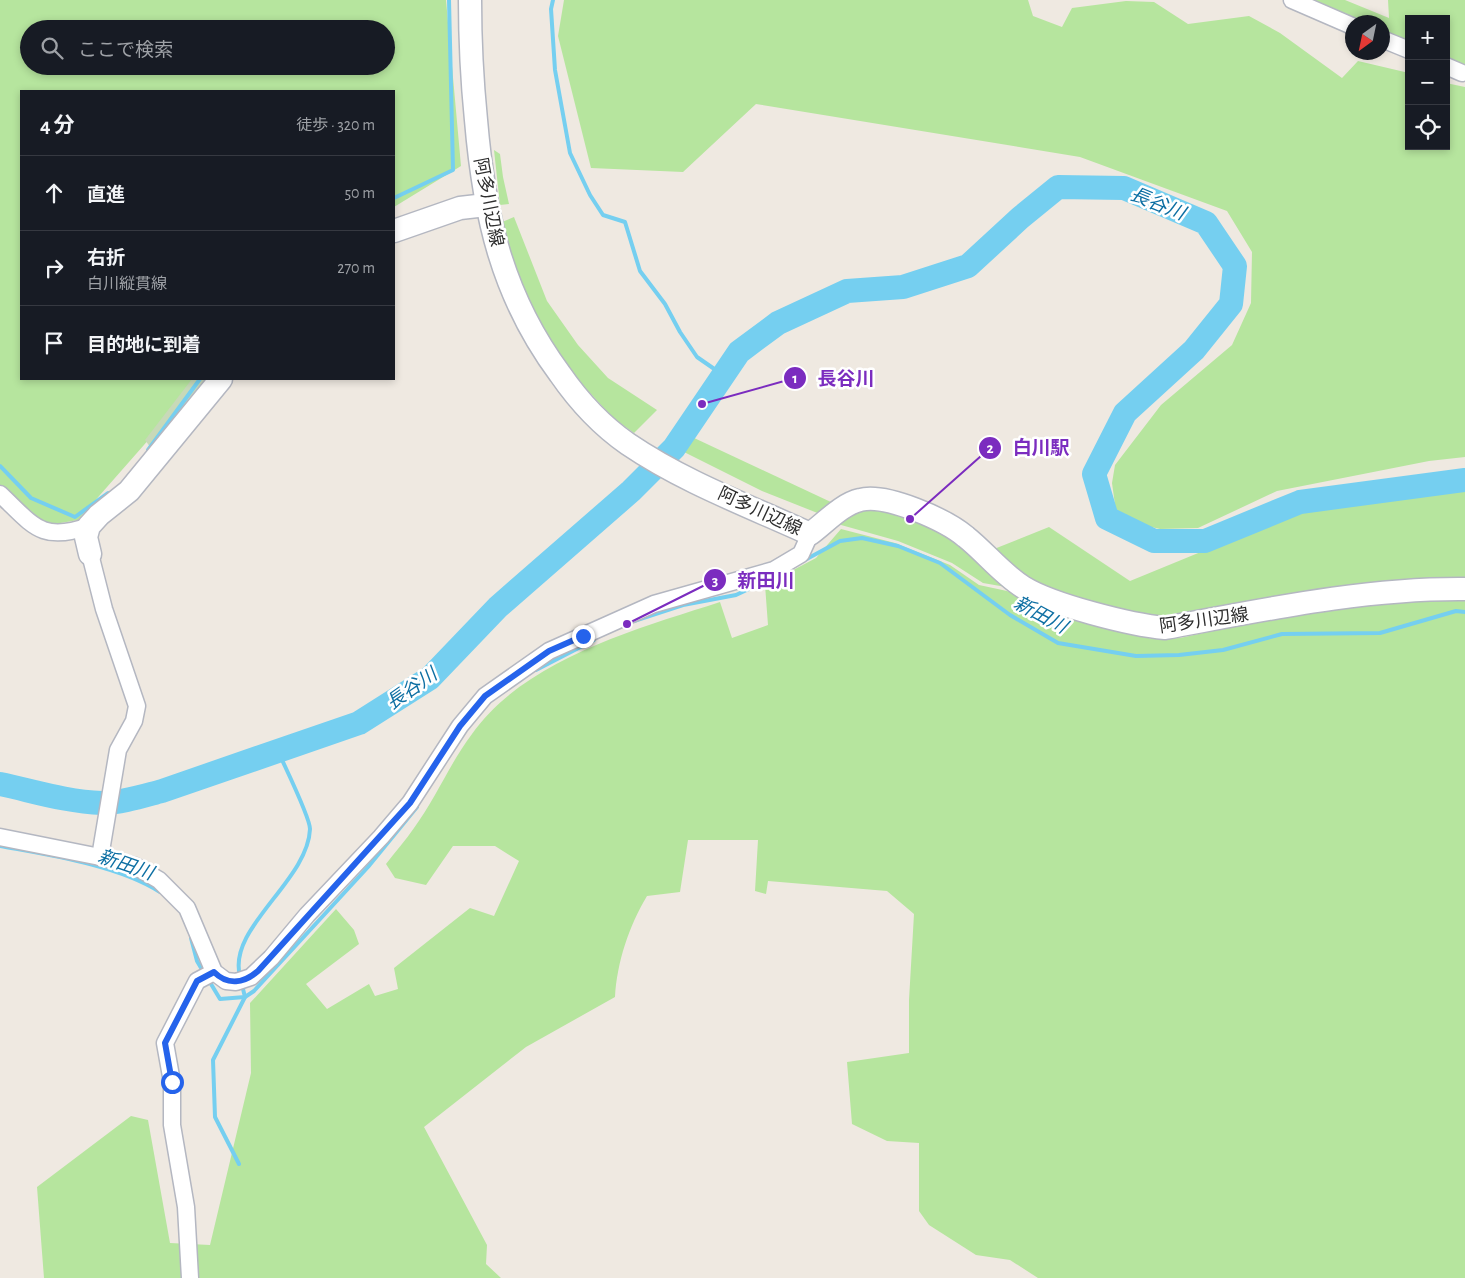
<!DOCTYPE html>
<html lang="ja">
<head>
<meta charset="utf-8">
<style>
	body { margin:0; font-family:"Alegreya Sans","Noto Sans JP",sans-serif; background:#242831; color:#f1f3f6 }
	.controls { position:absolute; right:15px; top:15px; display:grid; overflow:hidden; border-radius:0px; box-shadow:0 2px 8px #0003 }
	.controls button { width:45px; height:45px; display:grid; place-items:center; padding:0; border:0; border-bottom:1px solid #363941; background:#171b24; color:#f1f3f6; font:25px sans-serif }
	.compass { position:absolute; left:1345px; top:15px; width:45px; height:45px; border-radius:50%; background:#171b24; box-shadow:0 2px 8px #0003; rotate:213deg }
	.stop { position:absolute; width:15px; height:15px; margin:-11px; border:4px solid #2563eb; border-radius:50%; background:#fff }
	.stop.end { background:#2563eb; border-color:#fff; box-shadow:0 1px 5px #0008 }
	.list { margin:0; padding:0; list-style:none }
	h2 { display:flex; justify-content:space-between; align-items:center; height:65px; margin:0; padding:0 20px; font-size:21px }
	h2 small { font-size:16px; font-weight:400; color:#9ea1a6 }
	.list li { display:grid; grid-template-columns:32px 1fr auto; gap:15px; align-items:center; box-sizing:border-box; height:75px; padding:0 20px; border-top:1px solid #363941 }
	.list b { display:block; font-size:19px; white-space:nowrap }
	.list p { margin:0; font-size:16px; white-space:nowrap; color:#9ea1a6 }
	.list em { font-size:16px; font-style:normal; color:#9ea1a6 }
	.icon { flex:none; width:28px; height:28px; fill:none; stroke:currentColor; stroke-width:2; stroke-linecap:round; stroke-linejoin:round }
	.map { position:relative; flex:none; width:1465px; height:1278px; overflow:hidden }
	.search { position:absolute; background:#171b24; box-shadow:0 2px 8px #0003; left:20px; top:20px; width:375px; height:55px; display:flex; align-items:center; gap:12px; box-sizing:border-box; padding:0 18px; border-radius:28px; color:#9ea1a6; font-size:19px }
	.panel { position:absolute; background:#171b24; box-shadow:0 2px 8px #0003; left:20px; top:90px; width:375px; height:290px; border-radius:0px }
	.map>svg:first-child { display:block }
</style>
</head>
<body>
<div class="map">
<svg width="1465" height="1278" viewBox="0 0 1465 1278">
	<rect width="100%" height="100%" fill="#efe9e1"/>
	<!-- green -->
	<g fill="#b6e59e" fill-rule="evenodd">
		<path d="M 0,0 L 446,0 L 461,166 L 394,207 L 394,91 L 21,91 L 21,379 L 202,379 L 78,520 L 49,525 L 32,519 L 0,490 ZM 29,29 L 386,29 L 386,66 L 29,66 Z"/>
		<polygon points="564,0 1028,0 1033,16 1062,27 1072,8 1126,1 1154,2 1188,24 1249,16 1280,33 1342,78 1358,61 1409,73 1409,146 1446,146 1446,83 1465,87 1465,457 1429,461 1277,491 1198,528 1160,529 1134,523 1116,512 1112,483 1115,465 1161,405 1232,345 1251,303 1252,252 1227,211 1080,157 756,104 683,172 591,168 558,36"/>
		<polygon points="1309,0 1345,0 1389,18 1388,0 1465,0 1465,69 1446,58 1446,19 1409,19 1409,44 1383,33 1382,22 1359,22"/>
		<polygon points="494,150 500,154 503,177 509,204 500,205"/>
		<polygon points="514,217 547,301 578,345 608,378 657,410 634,433 614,419 566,367 541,327 514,269 502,222"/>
		<polygon points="692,437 833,503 820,514 762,491 682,451"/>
		<polygon points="1465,490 1465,581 1187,615 1149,615 1083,601 1029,582 989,551 1049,527 1130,581 1293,514 1357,503"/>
		<polygon points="856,509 899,512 957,539 1006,587 983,583 952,563 898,541 834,523"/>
		<path d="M 841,529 L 895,543 L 950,565 L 979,585 L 1007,591 L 1070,617 L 1152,639 L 1180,638 L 1319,608 L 1396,599 L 1465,601 L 1465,1278 L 1038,1278 L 1010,1260 L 976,1255 L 929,1225 L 919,1211 L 919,1143 L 887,1141 L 852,1124 L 847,1062 L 909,1053 L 909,1000 L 914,914 L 887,891 L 768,881 L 766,894 L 755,891 L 758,840 L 688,840 L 680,892 L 647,896 C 629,926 617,962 615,997 L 526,1047 L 424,1127 L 487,1245 L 486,1264 L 501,1278 L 44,1278 L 37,1187 L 131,1116 L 148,1120 L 170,1243 L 210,1245 L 251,1073 L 250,1003 L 336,909 L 354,930 L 359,944 L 306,984 L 327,1009 L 369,984 L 375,996 L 398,989 L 394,968 L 470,908 L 494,916 L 519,861 L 495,846 L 453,846 L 426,885 L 395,878 L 386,864 C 395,852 406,840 414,828 C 436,798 450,763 472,734 C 525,659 637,629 720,602 L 732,638 L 768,625 L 765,585 L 816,558 Z"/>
	</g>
	<!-- cemetery -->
	<polygon fill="#c8d9b8" points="192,379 207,379 153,451 145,440"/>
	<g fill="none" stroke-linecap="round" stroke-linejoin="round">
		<!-- stream -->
		<g stroke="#75cff0" stroke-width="4">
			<polyline points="553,0 551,9 555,70 570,153 590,195 603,215 625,222 640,271 665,304 680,332 697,357 723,375"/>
			<polyline points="394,198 453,170 449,0"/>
			<polyline points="148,450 200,379"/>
			<polyline points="0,466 31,498 75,517 108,493"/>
			<polyline points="803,561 840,541 862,538 898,546 940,563 1010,615 1058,643 1136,656 1179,655 1223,650 1282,634 1380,633 1456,611 1465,612"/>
			<polyline points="634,621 683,605 736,595 770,579"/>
			<polyline points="536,670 594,640"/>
			<path d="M 0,846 C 49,855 118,865 160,892"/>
			<polyline points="191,938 197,961 204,973"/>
			<path d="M 240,976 C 227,928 308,881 310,829 C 310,817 284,765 278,751"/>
			<polyline points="208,979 220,999 245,997 254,991 368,867 417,807"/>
			<polyline points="239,1164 215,1117 213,1060 245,997 242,985"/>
		</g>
		<!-- river -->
		<path stroke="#75cff0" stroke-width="24" d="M 0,784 C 33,791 67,802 102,803 C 122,803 143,796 162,791 L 359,723 L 430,678 L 498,607 L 631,491 L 674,448 L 739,352 L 778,323 L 847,291 L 903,287 L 968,266 L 1020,218 L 1058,187 L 1124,188 L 1206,223 L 1235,266 L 1231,304 L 1194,350 L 1125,413 L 1094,474 L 1107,518 L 1154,541 L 1205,541 L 1300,502 L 1465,480"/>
		<defs>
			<g id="street">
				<polyline points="1292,0 1352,26"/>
				<polyline points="1382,39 1409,50"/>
				<polyline points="1446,66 1462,73"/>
				<path d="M 0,494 C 33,525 41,543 89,526"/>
				<polyline points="90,554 104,609 137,706 134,721 118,750 100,857"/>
				<polyline points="0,837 100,857 135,866 159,880 187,908 214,972 226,981 236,982 251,977 271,958 307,915 381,837 410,803 460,726 485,696 549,651 654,604 774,570 801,554 810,534"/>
				<polyline points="190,1278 186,1207 172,1125 172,1082 165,1043 197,981 214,972"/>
			</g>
			<g id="secondary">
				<path d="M 470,0 C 470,40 472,80 476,120 C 484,215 502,296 560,374 C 578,400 602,426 628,444 C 684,482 749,506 810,534 C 825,523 842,504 860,500 C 886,493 946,520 966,537 C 986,553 1001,573 1023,587 C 1052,605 1131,625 1165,628 C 1263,610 1365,588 1465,589"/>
				<polyline points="394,231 460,208 486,205"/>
				<polyline points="90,554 86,537 89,526 99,515 129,491 221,379"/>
			</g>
		</defs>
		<!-- street casing -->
		<use href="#street" stroke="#b4b7c1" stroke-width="19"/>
		<!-- secondary casing -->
		<use href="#secondary" stroke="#b4b7c1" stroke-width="25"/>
		<!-- street -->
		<use href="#street" stroke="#fff" stroke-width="16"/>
		<!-- secondary -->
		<use href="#secondary" stroke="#fff" stroke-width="22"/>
	</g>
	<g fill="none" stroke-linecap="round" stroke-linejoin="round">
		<!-- route -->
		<path stroke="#2563eb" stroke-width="6" d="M 172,1082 L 165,1043 L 197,981 L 214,972 C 228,986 244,983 258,971 L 410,803 L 460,726 L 485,696 L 549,651 L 583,636"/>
	</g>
	<g text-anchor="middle" stroke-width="5" stroke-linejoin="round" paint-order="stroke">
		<!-- street labels -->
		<g font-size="18" fill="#2e2e2e" stroke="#fff">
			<text transform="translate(489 202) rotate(79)" y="6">阿多川辺線</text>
			<text transform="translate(760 511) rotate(25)" y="6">阿多川辺線</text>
			<text transform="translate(1204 620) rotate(-8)" y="6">阿多川辺線</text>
		</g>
		<!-- water labels -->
		<g font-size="19" font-style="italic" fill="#0d6fa3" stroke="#fff">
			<text transform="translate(1158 203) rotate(22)" y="7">長谷川</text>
			<text transform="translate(1041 614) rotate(28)" y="7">新田川</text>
			<text transform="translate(411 688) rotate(-35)" y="7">長谷川</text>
			<text transform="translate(126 864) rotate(19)" y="7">新田川</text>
		</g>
	</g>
	<!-- callouts -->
	<path fill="none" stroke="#7b2cbf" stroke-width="2" d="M702 404L795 378M910 519L990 448M627 624L715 580"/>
	<g fill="#7b2cbf" stroke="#fff" stroke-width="2">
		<circle cx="702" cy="404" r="5"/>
		<circle cx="910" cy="519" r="5"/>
		<circle cx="627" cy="624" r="5"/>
		<circle cx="795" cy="378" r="12"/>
		<circle cx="990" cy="448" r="12"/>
		<circle cx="715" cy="580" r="12"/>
	</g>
	<g font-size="15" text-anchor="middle" font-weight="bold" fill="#fff">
		<text x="795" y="383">1</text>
		<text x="990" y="453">2</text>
		<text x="715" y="586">3</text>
	</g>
	<g font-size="19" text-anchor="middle" font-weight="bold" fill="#7b2cbf" stroke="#fff" stroke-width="5" stroke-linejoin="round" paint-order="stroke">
		<text x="846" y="385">長谷川</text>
		<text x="1041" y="454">白川駅</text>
		<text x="766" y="587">新田川</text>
	</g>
</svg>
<div class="controls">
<button>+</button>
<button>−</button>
<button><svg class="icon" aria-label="locate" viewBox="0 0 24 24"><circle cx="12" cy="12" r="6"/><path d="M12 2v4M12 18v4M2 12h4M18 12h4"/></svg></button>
</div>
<svg class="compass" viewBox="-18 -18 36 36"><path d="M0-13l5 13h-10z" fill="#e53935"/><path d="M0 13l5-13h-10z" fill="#9ea1a6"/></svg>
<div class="stop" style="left:172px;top:1082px"></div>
<div class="stop end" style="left:583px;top:636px"></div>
<div class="search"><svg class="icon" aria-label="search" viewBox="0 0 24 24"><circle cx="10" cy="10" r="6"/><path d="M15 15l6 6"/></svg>ここで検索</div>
<section class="panel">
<h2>4 分<small>徒歩 · 320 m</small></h2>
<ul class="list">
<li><svg class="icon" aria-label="ahead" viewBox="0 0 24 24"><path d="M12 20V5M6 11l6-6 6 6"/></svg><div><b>直進</b></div><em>50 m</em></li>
<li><svg class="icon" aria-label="right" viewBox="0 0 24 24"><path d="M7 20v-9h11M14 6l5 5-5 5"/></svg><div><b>右折</b><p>白川縦貫線</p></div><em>270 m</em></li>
<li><svg class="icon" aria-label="arrive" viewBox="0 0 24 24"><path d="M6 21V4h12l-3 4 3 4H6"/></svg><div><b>目的地に到着</b></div></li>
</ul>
</section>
</div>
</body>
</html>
